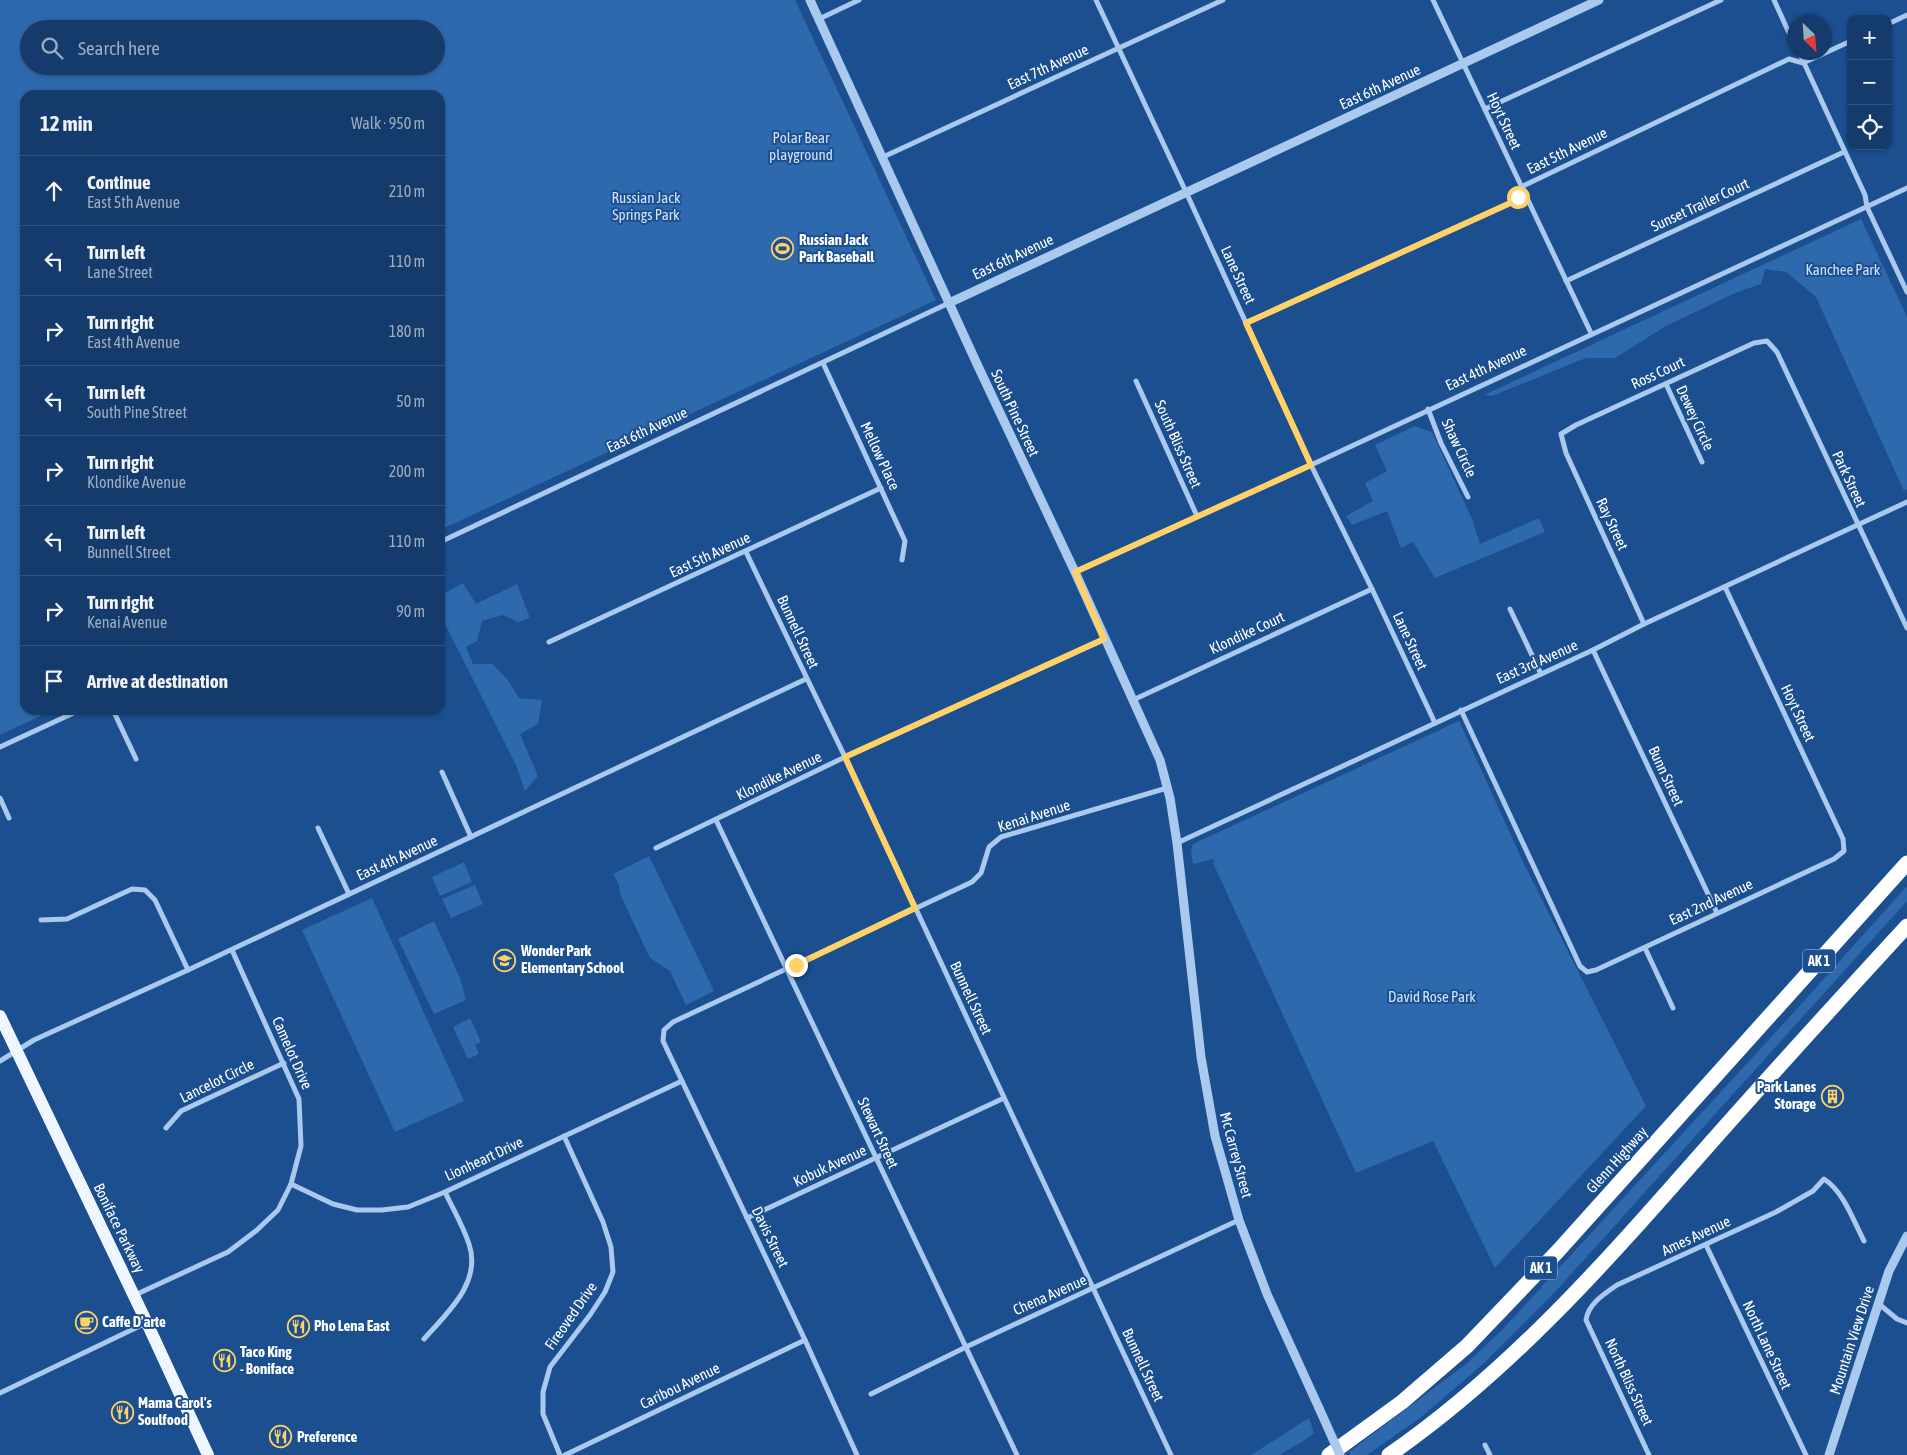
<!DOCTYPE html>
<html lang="en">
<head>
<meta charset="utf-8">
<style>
	body { margin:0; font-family:"Asap Condensed",sans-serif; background:#214673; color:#f1f3f6 }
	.controls { position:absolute; right:15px; top:15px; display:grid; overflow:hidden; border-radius:10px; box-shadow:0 1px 4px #0004 }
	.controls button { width:45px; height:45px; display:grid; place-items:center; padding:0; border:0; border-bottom:1px solid #33557e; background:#143b6b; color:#f1f3f6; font:25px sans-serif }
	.compass { position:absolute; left:1787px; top:15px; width:45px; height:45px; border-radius:50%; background:#143b6b; box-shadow:0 1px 4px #0004; rotate:155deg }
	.stop { position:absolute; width:15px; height:15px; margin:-11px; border:4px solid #ffd166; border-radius:50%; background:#fff }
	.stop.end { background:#ffd166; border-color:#fff; box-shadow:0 1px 5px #0008 }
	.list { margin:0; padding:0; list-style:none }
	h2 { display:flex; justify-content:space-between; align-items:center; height:65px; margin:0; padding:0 20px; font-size:21px }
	h2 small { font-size:16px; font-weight:400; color:#9dadc1 }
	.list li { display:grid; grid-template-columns:32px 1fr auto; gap:15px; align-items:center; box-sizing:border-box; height:70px; padding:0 20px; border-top:1px solid #33557e }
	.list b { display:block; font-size:19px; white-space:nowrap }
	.list p { margin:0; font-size:16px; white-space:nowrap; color:#9dadc1 }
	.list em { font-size:16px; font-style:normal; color:#9dadc1 }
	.icon { flex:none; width:28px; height:28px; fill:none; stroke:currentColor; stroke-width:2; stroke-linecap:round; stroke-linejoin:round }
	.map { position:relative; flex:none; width:1907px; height:1455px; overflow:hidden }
	.search { position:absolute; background:#143b6b; box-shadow:0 1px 4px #0004; left:20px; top:20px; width:425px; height:55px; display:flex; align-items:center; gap:12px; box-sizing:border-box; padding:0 18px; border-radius:28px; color:#9dadc1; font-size:19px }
	.panel { position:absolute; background:#143b6b; box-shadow:0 1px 4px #0004; left:20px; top:90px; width:425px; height:625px; border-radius:15px }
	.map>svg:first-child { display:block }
</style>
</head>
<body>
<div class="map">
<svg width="1907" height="1455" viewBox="0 0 1907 1455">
	<rect width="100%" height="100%" fill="#1b4f8f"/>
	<!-- green -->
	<g fill="#2e69ad" fill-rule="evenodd">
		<path d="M 0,0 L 795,0 L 936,300 L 440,530 L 440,95 L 25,95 L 25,710 L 53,710 L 0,735 ZM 29,29 L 436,29 L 436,66 L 29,66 Z"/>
		<polygon points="1861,219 1907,317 1907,489 1904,491 1816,297 1786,272 1765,269 1761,284 1735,293 1666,326 1615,358 1586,358 1492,396 1484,395"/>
		<polygon points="1415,426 1432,432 1472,519 1480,544 1539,518 1545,532 1435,578 1413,542 1401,548 1387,511 1352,525 1346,516 1373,501 1365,483 1387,471 1375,445"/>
		<polygon points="463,583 476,604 517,584 530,618 518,622 503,615 482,621 477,641 466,647 473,664 493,664 507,679 519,698 542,700 538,724 520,734 538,776 525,791 516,765 440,614 440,596"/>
		<polygon points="1459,721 1524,864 1646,1106 1495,1268 1433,1141 1356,1173 1230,900 1213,863 1215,862 1213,859 1193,864 1191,850 1193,844"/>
		<polygon points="649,856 714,991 686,1005 670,971 650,958 620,894 619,885 613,874"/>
		<polygon points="464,862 472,882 440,896 432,877"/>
		<polygon points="475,885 483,904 451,918 442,899"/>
		<polygon points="1907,886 1907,901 1555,1292 1484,1363 1420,1418 1367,1455 1351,1455 1349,1452 1466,1364 1502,1330 1785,1022"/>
		<polygon points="372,898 464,1101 395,1132 302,930"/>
		<polygon points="434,921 460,978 466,1000 434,1014 398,939"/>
		<polygon points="470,1018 481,1042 475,1045 479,1054 468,1059 453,1027"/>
		<polygon points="1309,1418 1314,1433 1302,1442 1279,1455 1251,1455"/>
	</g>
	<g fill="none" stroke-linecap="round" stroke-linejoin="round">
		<!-- minor -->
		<g stroke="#a9c9ee" stroke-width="5">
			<polyline points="1096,0 1186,192 1311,465 1372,589 1435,723"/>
			<polyline points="1433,0 1591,333"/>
			<polyline points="1774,0 1794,44"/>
			<polyline points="819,19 859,0"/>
			<polyline points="1888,24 1907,15"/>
			<polyline points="1799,52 1865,195 1867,207 1907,292"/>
			<polyline points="1485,109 1721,0"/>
			<polyline points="883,157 1223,0"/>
			<polyline points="1566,281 1844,152"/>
			<polyline points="1246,323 1517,200 1521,187 1789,59 1803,63 1851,41"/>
			<polyline points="823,363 905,541 902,560"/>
			<polyline points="1136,381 1197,516"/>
			<polyline points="1666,384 1702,462"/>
			<polyline points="1428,409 1441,443 1468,497"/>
			<polyline points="440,542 949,303"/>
			<polyline points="746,552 845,757 1171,1455"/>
			<polyline points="1075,572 1311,465 1907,188"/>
			<polyline points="1510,609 1541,674"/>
			<polyline points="1644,624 1566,453 1561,434 1576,425 1754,343 1767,341 1777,352 1907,628"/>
			<polyline points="549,642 881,488"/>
			<polyline points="1593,650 1717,913"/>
			<polyline points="1133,700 1372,589"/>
			<polyline points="113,710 136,759"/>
			<polyline points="1461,710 1580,966 1587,972 1596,970 1834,859 1844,851 1843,839 1725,587"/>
			<polyline points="0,747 80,710"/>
			<polyline points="442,772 471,837"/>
			<polyline points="0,798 9,818"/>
			<polyline points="716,820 1017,1455"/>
			<polyline points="318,828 349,894"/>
			<polyline points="1177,843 1593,650 1644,624 1907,502"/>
			<polyline points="656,848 845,757 1105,639"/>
			<polyline points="41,920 67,919 132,889 145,890 155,900 188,970"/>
			<polyline points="1645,948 1673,1008"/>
			<polyline points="0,1061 34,1040 188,970 806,679"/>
			<polyline points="166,1128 181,1111 284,1063"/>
			<polyline points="291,1184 333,1204 357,1210 382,1210 408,1207 445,1192 682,1081"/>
			<polyline points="747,1218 1004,1098"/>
			<polyline points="1706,1245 1806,1455"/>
			<polyline points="135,1295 228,1252 257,1230 278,1210 291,1184 301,1146 299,1099 232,950"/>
			<polyline points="1879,1304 1897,1319 1907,1323"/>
			<path d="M 424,1339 C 447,1313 482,1283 469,1244 C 463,1226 453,1209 445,1192"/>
			<polyline points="0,1393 146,1323"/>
			<polyline points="871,1394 966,1347 1239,1220"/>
			<polyline points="1485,1445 1490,1455"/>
			<polyline points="560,1455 543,1414 543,1392 550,1367 590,1315 605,1292 613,1272 611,1247 603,1222 564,1136"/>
			<polyline points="565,1455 805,1340"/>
			<polyline points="857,1455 805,1340 663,1041 664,1030 673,1022 972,882 981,873 989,847 1001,837 1167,788"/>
			<path d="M 1649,1455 L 1586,1320 C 1588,1304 1604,1294 1617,1285 L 1776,1212 L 1813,1191 L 1824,1179 C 1844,1192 1853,1220 1864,1241"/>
		</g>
		<!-- tertiary -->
		<g stroke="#a9c9ee" stroke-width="9">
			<polyline points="810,0 977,364 1075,572 1160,760 1170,798 1177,843 1201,1057 1215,1136 1239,1220 1267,1294 1319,1408"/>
			<polyline points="949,303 1599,0"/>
			<polyline points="1829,1455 1889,1271 1907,1236"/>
		</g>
		<!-- primary -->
		<polyline stroke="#f0f6ff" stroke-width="12" points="0,1016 147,1323 208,1455"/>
		<!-- motorway -->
		<g stroke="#fff" stroke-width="15">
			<polyline points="1329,1455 1402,1402 1467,1346 1558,1251 1907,863"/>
			<path d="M 1389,1455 C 1508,1373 1604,1264 1699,1156 C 1767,1079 1837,1002 1907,926"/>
		</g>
		<!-- tertiary-bridge -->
		<polyline stroke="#a9c9ee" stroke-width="9" points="1319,1408 1340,1455"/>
	</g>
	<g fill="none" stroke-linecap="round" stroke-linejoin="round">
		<!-- route -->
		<polyline stroke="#ffd166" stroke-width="6" points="796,965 915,908 845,757 1104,639 1075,572 1311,465 1246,323 1517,200 1518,197"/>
	</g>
	<!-- icons -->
	<defs>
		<symbol id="stadium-ring" viewBox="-11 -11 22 22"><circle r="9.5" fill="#1b4f8f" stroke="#ffd166" stroke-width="1.5"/><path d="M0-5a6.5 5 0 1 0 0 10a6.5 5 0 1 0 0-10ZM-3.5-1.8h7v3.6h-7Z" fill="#ffd166"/></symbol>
		<symbol id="school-ring" viewBox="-11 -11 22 22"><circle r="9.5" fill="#1b4f8f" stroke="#ffd166" stroke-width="1.5"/><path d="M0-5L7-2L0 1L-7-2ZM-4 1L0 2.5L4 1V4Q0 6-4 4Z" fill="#ffd166"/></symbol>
		<symbol id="building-ring" viewBox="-11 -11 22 22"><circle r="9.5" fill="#1b4f8f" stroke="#ffd166" stroke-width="1.5"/><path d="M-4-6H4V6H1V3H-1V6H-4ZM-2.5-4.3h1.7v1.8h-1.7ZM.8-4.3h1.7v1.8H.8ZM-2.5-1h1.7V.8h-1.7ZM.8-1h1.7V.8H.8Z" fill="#ffd166"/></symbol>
		<symbol id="cafe-ring" viewBox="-11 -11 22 22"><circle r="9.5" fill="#1b4f8f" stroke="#ffd166" stroke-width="1.5"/><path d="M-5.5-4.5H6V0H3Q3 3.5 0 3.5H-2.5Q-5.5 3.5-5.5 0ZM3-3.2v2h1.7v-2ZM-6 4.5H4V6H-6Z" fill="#ffd166"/></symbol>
		<symbol id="restaurant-ring" viewBox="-11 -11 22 22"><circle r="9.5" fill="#1b4f8f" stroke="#ffd166" stroke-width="1.5"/><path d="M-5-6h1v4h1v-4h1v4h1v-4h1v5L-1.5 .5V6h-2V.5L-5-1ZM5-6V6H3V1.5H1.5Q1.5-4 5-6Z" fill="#ffd166"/></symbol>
	</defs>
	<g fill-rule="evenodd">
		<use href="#stadium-ring" x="770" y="236" width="25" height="25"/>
		<use href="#school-ring" x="492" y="948" width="25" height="25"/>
		<use href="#building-ring" x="1820" y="1084" width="25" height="25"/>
		<use href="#cafe-ring" x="74" y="1310" width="25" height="25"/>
		<use href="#restaurant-ring" x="286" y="1314" width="25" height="25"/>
		<use href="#restaurant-ring" x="212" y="1348" width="25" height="25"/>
		<use href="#restaurant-ring" x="110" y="1400" width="25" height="25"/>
		<use href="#restaurant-ring" x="268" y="1424" width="25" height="25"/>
	</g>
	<g text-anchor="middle" stroke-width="4" stroke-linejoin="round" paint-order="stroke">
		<!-- shield labels -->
		<g fill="#1b4f8f" stroke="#bbcadd" stroke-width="1">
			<rect x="1803" y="949.5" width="32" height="23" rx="4"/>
			<rect x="1525" y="1256.5" width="32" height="23" rx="4"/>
		</g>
		<g font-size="14" font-weight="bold" fill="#fff">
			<text x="1819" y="966">AK 1</text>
			<text x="1541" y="1273">AK 1</text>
		</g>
		<!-- street labels -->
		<g font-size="15" fill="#fff" stroke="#1b4f8f">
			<text transform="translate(1048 67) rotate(-25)" y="5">East 7th Avenue</text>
			<text transform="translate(1380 87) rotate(-25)" y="5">East 6th Avenue</text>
			<text transform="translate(1504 121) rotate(65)" y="5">Hoyt Street</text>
			<text transform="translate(1567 151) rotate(-26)" y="5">East 5th Avenue</text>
			<text transform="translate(1700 205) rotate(-25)" y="5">Sunset Trailer Court</text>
			<text transform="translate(1013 257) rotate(-25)" y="5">East 6th Avenue</text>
			<text transform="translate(1238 275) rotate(65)" y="5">Lane Street</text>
			<text transform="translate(1486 368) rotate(-25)" y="5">East 4th Avenue</text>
			<text transform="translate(1658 373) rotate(-25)" y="5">Ross Court</text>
			<text transform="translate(1015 413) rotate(65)" y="5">South Pine Street</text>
			<text transform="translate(1695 418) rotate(65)" y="5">Dewey Circle</text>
			<text transform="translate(647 430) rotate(-25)" y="5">East 6th Avenue</text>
			<text transform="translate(1178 444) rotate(66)" y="5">South Bliss Street</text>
			<text transform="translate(1459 448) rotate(65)" y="5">Shaw Circle</text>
			<text transform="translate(880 456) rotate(65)" y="5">Mellow Place</text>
			<text transform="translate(1849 479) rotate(65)" y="5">Park Street</text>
			<text transform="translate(1612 524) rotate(65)" y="5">Ray Street</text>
			<text transform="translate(710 555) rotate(-25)" y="5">East 5th Avenue</text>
			<text transform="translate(798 632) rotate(65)" y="5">Bunnell Street</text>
			<text transform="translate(1247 633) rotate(-25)" y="5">Klondike Court</text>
			<text transform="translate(1410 641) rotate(65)" y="5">Lane Street</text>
			<text transform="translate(1537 662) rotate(-24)" y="5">East 3rd Avenue</text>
			<text transform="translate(1798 713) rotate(65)" y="5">Hoyt Street</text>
			<text transform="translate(779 776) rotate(-26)" y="5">Klondike Avenue</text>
			<text transform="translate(1666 776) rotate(65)" y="5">Bunn Street</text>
			<text transform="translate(1034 816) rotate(-18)" y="5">Kenai Avenue</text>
			<text transform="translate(397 858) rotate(-25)" y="5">East 4th Avenue</text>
			<text transform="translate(1711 902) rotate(-25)" y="5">East 2nd Avenue</text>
			<text transform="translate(971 998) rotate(65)" y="5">Bunnell Street</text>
			<text transform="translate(292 1053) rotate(66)" y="5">Camelot Drive</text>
			<text transform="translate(217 1081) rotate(-26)" y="5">Lancelot Circle</text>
			<text transform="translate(878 1133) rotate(65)" y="5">Stewart Street</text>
			<text transform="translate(1236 1155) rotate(75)" y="5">Mc Carrey Street</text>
			<text transform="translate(484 1159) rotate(-25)" y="5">Lionheart Drive</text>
			<text transform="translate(1617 1160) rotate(-48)" y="5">Glenn Highway</text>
			<text transform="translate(830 1166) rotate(-25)" y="5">Kobuk Avenue</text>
			<text transform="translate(119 1228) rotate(64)" y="5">Boniface Parkway</text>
			<text transform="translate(1696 1236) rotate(-25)" y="5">Ames Avenue</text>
			<text transform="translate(770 1237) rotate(64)" y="5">Davis Street</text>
			<text transform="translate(1050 1295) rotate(-24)" y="5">Chena Avenue</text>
			<text transform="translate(571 1316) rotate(-55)" y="5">Fireoved Drive</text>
			<text transform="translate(1852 1340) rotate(-72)" y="5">Mountain View Drive</text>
			<text transform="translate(1767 1345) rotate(65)" y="5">North Lane Street</text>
			<text transform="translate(1143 1365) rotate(65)" y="5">Bunnell Street</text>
			<text transform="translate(1629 1382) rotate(65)" y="5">North Bliss Street</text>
			<text transform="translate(680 1386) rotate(-26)" y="5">Caribou Avenue</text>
		</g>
		<!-- park labels -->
		<g font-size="15" fill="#cfe3fa" stroke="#1b4f8f">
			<text x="801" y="143">Polar Bear<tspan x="801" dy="17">playground</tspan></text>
			<text x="646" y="203">Russian Jack<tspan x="646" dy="17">Springs Park</tspan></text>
			<text x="1843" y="275">Kanchee Park</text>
			<text x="1432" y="1002">David Rose Park</text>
		</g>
		<!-- poi labels -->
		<g font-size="15" font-weight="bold" fill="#fff" stroke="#1b4f8f" text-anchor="start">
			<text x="799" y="245">Russian Jack<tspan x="799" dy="17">Park Baseball</tspan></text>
			<text x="521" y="956">Wonder Park<tspan x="521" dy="17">Elementary School</tspan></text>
			<text x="1816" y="1092" text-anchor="end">Park Lanes<tspan x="1816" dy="17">Storage</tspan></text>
			<text x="102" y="1327">Caffe D'arte</text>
			<text x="314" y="1331">Pho Lena East</text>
			<text x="240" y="1357">Taco King<tspan x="240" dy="17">- Boniface</tspan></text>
			<text x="138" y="1408">Mama Carol's<tspan x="138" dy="17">Soulfood</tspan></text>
			<text x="297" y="1442">Preference</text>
		</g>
	</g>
</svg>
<div class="controls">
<button>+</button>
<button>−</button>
<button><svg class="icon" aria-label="locate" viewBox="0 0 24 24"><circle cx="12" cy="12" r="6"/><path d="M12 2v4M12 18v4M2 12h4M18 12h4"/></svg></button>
</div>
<svg class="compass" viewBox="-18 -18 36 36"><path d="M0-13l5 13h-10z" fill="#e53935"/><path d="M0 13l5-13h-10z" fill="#9dadc1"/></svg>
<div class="stop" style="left:1518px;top:197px"></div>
<div class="stop end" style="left:796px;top:965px"></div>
<div class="search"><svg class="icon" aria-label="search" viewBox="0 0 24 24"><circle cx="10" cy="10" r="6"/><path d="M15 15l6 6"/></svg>Search here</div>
<section class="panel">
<h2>12 min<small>Walk · 950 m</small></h2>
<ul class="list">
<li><svg class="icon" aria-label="ahead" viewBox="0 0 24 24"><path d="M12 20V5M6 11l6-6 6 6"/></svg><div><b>Continue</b><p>East 5th Avenue</p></div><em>210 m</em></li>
<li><svg class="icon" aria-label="left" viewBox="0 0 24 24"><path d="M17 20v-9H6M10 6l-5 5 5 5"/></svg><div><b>Turn left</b><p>Lane Street</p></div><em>110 m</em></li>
<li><svg class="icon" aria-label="right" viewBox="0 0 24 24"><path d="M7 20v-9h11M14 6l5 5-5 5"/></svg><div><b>Turn right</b><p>East 4th Avenue</p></div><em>180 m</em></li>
<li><svg class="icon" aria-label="left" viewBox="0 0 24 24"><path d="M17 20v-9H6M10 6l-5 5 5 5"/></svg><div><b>Turn left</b><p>South Pine Street</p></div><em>50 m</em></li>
<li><svg class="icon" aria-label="right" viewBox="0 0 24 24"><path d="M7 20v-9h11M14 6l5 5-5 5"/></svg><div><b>Turn right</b><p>Klondike Avenue</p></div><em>200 m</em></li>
<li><svg class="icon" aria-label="left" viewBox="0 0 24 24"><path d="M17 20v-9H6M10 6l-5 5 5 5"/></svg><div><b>Turn left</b><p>Bunnell Street</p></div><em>110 m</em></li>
<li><svg class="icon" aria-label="right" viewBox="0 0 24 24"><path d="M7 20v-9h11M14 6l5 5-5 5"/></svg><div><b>Turn right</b><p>Kenai Avenue</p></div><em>90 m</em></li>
<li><svg class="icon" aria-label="arrive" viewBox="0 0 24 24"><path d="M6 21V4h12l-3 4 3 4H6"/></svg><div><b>Arrive at destination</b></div></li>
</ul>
</section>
</div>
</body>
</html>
